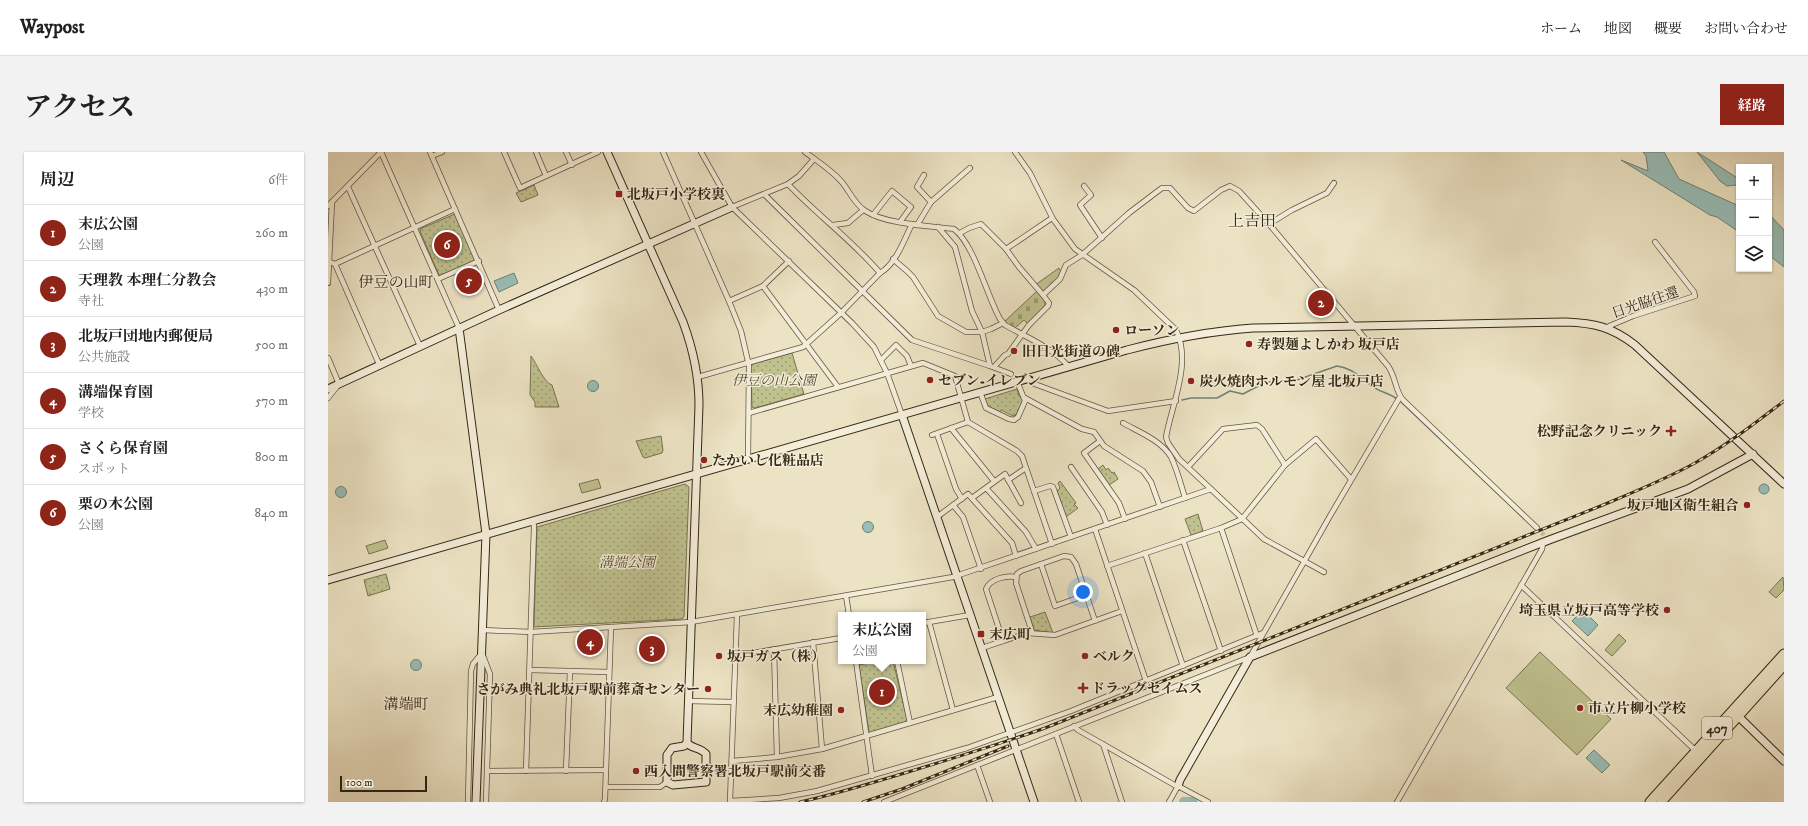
<!DOCTYPE html>
<html lang="ja">
<head>
<meta charset="utf-8">
<style>
	body { margin:0; font-family:"IM FELL DW Pica","Noto Serif JP",serif; background:#f2f2f2; color:#202124 }
	.controls { position:absolute; right:12px; top:12px; display:grid; overflow:hidden; border-radius:0px; box-shadow:0 1px 3px #0004 }
	.controls button { width:36px; height:36px; display:grid; place-items:center; padding:0; border:0; border-bottom:1px solid #e0e0e0; background:#fff; color:#202124; font:20px sans-serif }
	.scale { position:absolute; left:12px; bottom:10px; width:87px; box-sizing:border-box; padding-left:4px; border:2px solid #352713; border-top:0; font-size:11px; line-height:14px; white-space:nowrap; color:#352713; -webkit-text-stroke:3px #f3edd9; paint-order:stroke }
	.you { position:absolute; left:755px; top:440px; width:14px; height:14px; margin:-10px; border:3px solid #fff; border-radius:50%; background:#1a73e8; box-shadow:0 0 0 6px #1a73e833 }
	.badge { display:grid; place-items:center; width:26px; height:26px; border-radius:50%; background:#8f2418; color:#fff; font-size:13px; font-weight:700 }
	.pin { position:absolute; translate:-50% -50%; border:2px solid #fff; box-shadow:0 1px 4px #0006 }
	.popup { position:absolute; left:510px; top:460px; width:88px; height:52px; box-sizing:border-box; display:grid; place-content:center; border-radius:0px; background:#fff; filter:drop-shadow(0 1px 3px #0005); font-size:13px; white-space:nowrap; color:#757577 }
	.popup b { font-size:15px; color:#202124 }
	.popup::after { content:''; position:absolute; left:50%; top:100%; margin-left:-8px; border:8px solid transparent; border-top-color:#fff }
	.list { margin:0; padding:0; list-style:none }
	h2 { display:flex; justify-content:space-between; align-items:center; height:52px; margin:0; padding:0 16px; font-size:17px }
	h2 small { font-size:13px; font-weight:400; color:#757577 }
	.list li { display:grid; grid-template-columns:26px 1fr auto; gap:12px; align-items:center; box-sizing:border-box; height:56px; padding:0 16px; border-top:1px solid #e0e0e0 }
	.list b { display:block; font-size:15px; white-space:nowrap }
	.list p { margin:0; font-size:13px; white-space:nowrap; color:#757577 }
	.list em { font-size:13px; font-style:normal; color:#757577 }
	.icon { flex:none; width:22px; height:22px; fill:none; stroke:currentColor; stroke-width:2; stroke-linecap:round; stroke-linejoin:round }
	.map { position:relative; flex:none; width:1456px; height:650px; overflow:hidden; border-radius:0px }
	header { display:flex; align-items:center; gap:24px; box-sizing:border-box; height:56px; padding:0 20px; background:#fff; border-bottom:1px solid #e0e0e0 }
	header strong { font-size:19px }
	nav { display:flex; gap:22px; margin-inline-start:auto; font-size:14px }
	.intro { display:flex; align-items:center; justify-content:space-between; box-sizing:border-box; height:96px; padding:0 24px }
	h1 { margin:0; font-size:28px }
	.button { padding:10px 18px; border-radius:0px; background:#8f2418; color:#fff; font-size:14px; font-weight:700 }
	main { display:flex; gap:24px; padding:0 24px }
	aside { flex:1; background:#fff; border-radius:0px; box-shadow:0 1px 3px #0004 }
	.map>svg:first-child { display:block }
</style>
</head>
<body>
<header>
<strong>Waypost</strong>
<nav><a>ホーム</a><a>地図</a><a>概要</a><a>お問い合わせ</a></nav>
</header>
<div class="intro"><h1>アクセス</h1><a class="button">経路</a></div>
<main>
<aside>
<h2>周辺<small>6件</small></h2>
<ul class="list">
<li><span class="badge">1</span><div><b>末広公園</b><p>公園</p></div><em>260 m</em></li>
<li><span class="badge">2</span><div><b>天理教 本理仁分教会</b><p>寺社</p></div><em>430 m</em></li>
<li><span class="badge">3</span><div><b>北坂戸団地内郵便局</b><p>公共施設</p></div><em>500 m</em></li>
<li><span class="badge">4</span><div><b>溝端保育園</b><p>学校</p></div><em>570 m</em></li>
<li><span class="badge">5</span><div><b>さくら保育園</b><p>スポット</p></div><em>800 m</em></li>
<li><span class="badge">6</span><div><b>栗の木公園</b><p>公園</p></div><em>840 m</em></li>
</ul>
</aside>
<div class="map">
<svg width="1456" height="650" viewBox="0 0 1456 650">
	<defs>
		<pattern id="cemetery-stones" width="16" height="16" patternUnits="userSpaceOnUse"><rect width="16" height="16" fill="#bfc18f"/><path d="M2 7V4a2 2 0 0 1 4 0v3zM10 15v-3a2 2 0 0 1 4 0v3z" fill="#9c9d74"/></pattern>
		<pattern id="park-dots" width="8" height="8" patternUnits="userSpaceOnUse"><rect width="8" height="8" fill="#bfc18f"/><path d="M2 2h.1M6 6h.1" fill="none" stroke="#9c9d74" stroke-width="1.8" stroke-linecap="round"/></pattern>
	</defs>
	<rect width="100%" height="100%" fill="#ece3c4"/>
	<filter id="stains"><feTurbulence type="fractalNoise" baseFrequency=".005" numOctaves="4"/><feColorMatrix values="0 0 0 0 .2 0 0 0 0 .09 0 0 0 0 .02 0 0 0 .5 -.17"/></filter>
	<radialGradient id="worn" r=".72"><stop offset=".6" stop-color="#630" stop-opacity="0"/><stop offset="1" stop-color="#630" stop-opacity=".3"/></radialGradient>
	<!-- grass -->
	<g fill="#bfc18f" stroke="#7a7451">
		<polygon points="270,327 273,336 254,341 251,332"/>
		<polygon points="57,388 60,396 41,402 38,394"/>
		<polygon points="1455,425 1456,438 1448,446 1441,440"/>
		<polygon points="1291,482 1298,489 1284,504 1277,498"/>
		<polygon points="1212,500 1283,567 1249,603 1178,536"/>
	</g>
	<!-- cemetery -->
	<g fill="url(#cemetery-stones)" stroke="#7a7451">
		<polygon points="731,116 733,120 731,125 714,141 707,133"/>
		<path d="M 709,139 C 713,143 718,148 717,155 L 700,172 L 696,168 L 687,176 L 676,170 Z"/>
	</g>
	<!-- park -->
	<g fill="url(#park-dots)" stroke="#7a7451">
		<polygon points="206,33 210,43 193,50 188,41"/>
		<polygon points="127,62 147,107 146,109 113,123 111,123 92,79 92,77"/>
		<polygon points="464,201 476,242 427,256 424,255 423,215 425,212"/>
		<path d="M 203,204 C 209,212 216,231 224,233 L 231,255 L 207,255 L 207,250 L 202,243 Z"/>
		<path d="M 689,237 L 691,244 L 695,248 L 688,263 L 685,264 L 673,258 L 672,260 C 665,257 659,255 657,247 Z"/>
		<polygon points="333,284 335,298 334,301 317,306 315,305 308,289"/>
		<polygon points="775,313 778,318 780,316 784,321 786,320 790,327 781,333 770,317"/>
		<polygon points="732,329 748,351 746,352 750,356 738,365 729,339 732,336 730,331"/>
		<polygon points="357,332 361,335 356,465 354,467 206,475 209,375"/>
		<polygon points="870,362 875,379 863,383 857,367"/>
		<polygon points="58,422 62,437 40,444 36,428"/>
		<polygon points="717,460 725,481 706,478 702,465"/>
		<polygon points="551,509 565,509 579,567 577,570 542,581 541,580 531,513"/>
	</g>
	<!-- water -->
	<g fill="#99beb7" stroke="#718275">
		<polygon points="1315,0 1336,0 1351,27 1411,54 1411,80 1389,65 1382,63 1293,8 1320,19 1318,4"/>
		<polygon points="1369,0 1411,27 1411,38 1408,33 1399,34 1392,29"/>
		<polygon points="1441,62 1456,78 1456,115 1441,103"/>
		<polygon points="186,121 190,131 171,140 166,129"/>
		<circle cx="265" cy="234" r="5.5"/>
		<circle cx="1436" cy="337" r="5"/>
		<circle cx="13" cy="340" r="5.5"/>
		<circle cx="540" cy="375" r="5.5"/>
		<polygon points="1255,458 1270,473 1260,484 1244,469"/>
		<circle cx="88" cy="513" r="5.5"/>
		<polygon points="1266,598 1282,613 1274,621 1258,606"/>
	</g>
	<g fill="none" stroke-linecap="round" stroke-linejoin="round">
		<!-- stream -->
		<g stroke="#718275" stroke-width="1.5">
			<path d="M 854,248 L 863,246 L 889,246 L 902,239 L 915,242 L 938,230 L 966,229 L 1009,214 C 1025,216 1032,226 1044,234 C 1051,240 1062,241 1069,247"/>
			<polyline points="1072,249 1207,377"/>
		</g>
		<!-- river -->
		<polyline stroke="#99beb7" stroke-width="10" points="856,650 865,650"/>
		<!-- street-tunnel -->
		<polyline stroke="#c7bda1" stroke-width="4.5" stroke-dasharray="4.5 2" stroke-linecap="butt" points="1209,376 1216,383"/>
		<defs>
			<g id="street">
				<polyline points="53,0 131,176"/>
				<polyline points="102,0 171,158"/>
				<polyline points="176,0 192,36 270,0"/>
				<polyline points="208,0 218,24"/>
				<polyline points="238,0 244,13"/>
				<polyline points="335,0 401,149 413,179 421,214 420,307"/>
				<polyline points="373,0 404,55 524,171 546,195 559,221 574,263"/>
				<path d="M 477,0 C 489,9 503,18 513,29 C 521,38 525,50 536,58 C 555,72 602,74 626,77 C 646,92 659,144 672,167 L 677,173 C 698,185 725,196 740,214"/>
				<path d="M 687,0 L 702,21 L 725,67 L 747,97 L 806,138 L 848,178 C 864,210 844,252 838,285 L 840,291 L 851,307 L 936,387 L 996,420"/>
				<polyline points="104,4 114,0"/>
				<polyline points="460,32 471,24 486,7"/>
				<polyline points="756,34 763,43 752,53 774,86"/>
				<polyline points="20,35 92,194"/>
				<polyline points="437,43 584,188 662,214"/>
				<polyline points="603,50 642,16"/>
				<polyline points="0,54 53,0"/>
				<path d="M 404,55 L 460,32 C 489,63 524,88 552,121"/>
				<polyline points="545,63 564,39 583,55 572,70"/>
				<polyline points="941,72 964,58 999,41 1006,31"/>
				<polyline points="505,73 520,71 535,58"/>
				<polyline points="589,73 603,50 589,35 596,23"/>
				<polyline points="610,75 627,95 644,159 654,180 663,177 675,171"/>
				<polyline points="632,81 641,76 653,72 678,97"/>
				<polyline points="565,107 579,119 585,125 610,164 638,180 654,180 662,214 683,222"/>
				<polyline points="2,110 7,112 51,212"/>
				<polyline points="7,112 127,57"/>
				<polyline points="110,127 151,109"/>
				<polyline points="0,131 4,50"/>
				<polyline points="435,134 510,235"/>
				<polyline points="715,143 691,115 678,97 724,66"/>
				<polyline points="401,149 435,134 461,109"/>
				<polyline points="1279,175 1305,164 1367,144 1366,140 1327,90"/>
				<polyline points="0,206 11,232 0,246"/>
				<polyline points="553,208 568,193 579,204 583,214"/>
				<path d="M 666,215 L 677,203 L 680,202 L 701,173 L 720,154 L 721,151 L 715,143 L 732,127 L 738,113 L 754,103 L 801,61 L 826,42 L 834,36 L 842,36 L 860,56 L 866,59 L 893,38 L 902,34 L 911,39 L 941,72 L 1060,214 C 1068,225 1067,239 1075,248 L 1209,376"/>
				<path d="M 370,225 L 475,195 L 513,161 L 552,121 C 568,112 576,88 584,72"/>
				<polyline points="704,231 780,259 848,249"/>
				<polyline points="652,240 658,256 681,267 686,268 690,265 697,249 689,229"/>
				<polyline points="697,246 754,277 766,280 776,294 815,319 823,330 832,355"/>
				<polyline points="421,261 595,211 627,224 640,270"/>
				<path d="M 795,271 C 811,280 834,289 843,305 C 849,317 853,333 857,346"/>
				<polyline points="623,276 666,329"/>
				<polyline points="609,282 628,337 634,347"/>
				<polyline points="604,283 640,270 689,299 694,304 724,392"/>
				<polyline points="772,289 756,301 791,351 797,367"/>
				<polyline points="743,315 774,360 779,373"/>
				<polyline points="860,315 895,277 929,273 934,277 957,313"/>
				<polyline points="680,328 698,316"/>
				<polyline points="659,337 698,380 708,397"/>
				<polyline points="706,339 722,334 725,335 743,385"/>
				<polyline points="644,346 677,322 693,351"/>
				<polyline points="625,353 635,365 653,417"/>
				<polyline points="609,365 640,342 684,391 688,404"/>
				<polyline points="893,376 929,484"/>
				<polyline points="767,377 818,529"/>
				<polyline points="855,388 893,499"/>
				<polyline points="817,401 855,514"/>
				<polyline points="713,412 727,454 758,443"/>
				<polyline points="779,414 893,376 914,367 957,313 988,287 1023,327"/>
				<polyline points="1193,433 1368,599"/>
				<polyline points="518,444 521,463"/>
				<polyline points="409,463 402,649 451,646 489,639 639,596 743,559 935,481"/>
				<polyline points="601,470 625,558"/>
				<polyline points="595,471 642,463"/>
				<polyline points="154,478 203,480 363,470 625,425 883,337"/>
				<polyline points="704,480 688,431 689,422 693,419 736,404 743,405 748,412 767,469"/>
				<path d="M 675,489 L 658,437 C 662,427 678,423 688,425"/>
				<polyline points="485,490 494,597"/>
				<polyline points="654,496 699,481 727,483 794,459"/>
				<polyline points="446,497 449,605"/>
				<polyline points="407,504 513,486"/>
				<polyline points="528,509 544,624"/>
				<polyline points="569,509 582,571"/>
				<polyline points="202,518 281,520"/>
				<polyline points="360,549 405,550"/>
				<polyline points="746,574 750,578 850,635"/>
				<polyline points="728,582 751,650"/>
				<polyline points="775,592 794,650"/>
				<polyline points="404,609 449,605 494,597 670,545"/>
				<polyline points="649,613 662,650"/>
				<polyline points="159,619 278,618"/>
				<polyline points="198,619 206,375 205,369"/>
				<polyline points="238,619 242,519"/>
				<polyline points="278,635 332,635 339,630"/>
				<polyline points="140,650 143,519 145,512 154,501 162,522 158,650"/>
				<polyline points="276,650 277,647 283,475"/>
				<polyline points="556,650 922,505 1002,364 1072,245"/>
				<polyline points="841,650 850,634 880,650"/>
				<polyline points="1069,650 1214,397 1215,391"/>
			</g>
			<g id="secondary">
				<path d="M 279,0 L 355,170 C 365,197 371,224 371,253 L 359,591"/>
				<polyline points="131,176 158,382 148,650"/>
				<polyline points="0,237 171,158 404,55"/>
				<polyline points="574,263 706,650"/>
				<path d="M 0,428 L 799,198 C 841,187 883,179 925,176 L 1238,170 C 1266,171 1284,175 1307,193 L 1456,332"/>
				<polyline points="1410,564 1456,609"/>
				<path d="M 359,591 C 364,597 372,595 378,602 L 378,630 L 345,633 L 339,630 L 339,603 L 344,596 L 356,594 Z"/>
				<polyline points="850,634 852,628 922,505 1221,388 1360,337 1425,302"/>
			</g>
			<g id="highway">
				<polyline points="1322,650 1456,502"/>
				<polyline points="1333,650 1456,513"/>
			</g>
		</defs>
		<!-- street casing -->
		<use href="#street" stroke="#63563f" stroke-width="6"/>
		<!-- secondary casing -->
		<use href="#secondary" stroke="#352713" stroke-width="9"/>
		<!-- highway casing -->
		<use href="#highway" stroke="#352713" stroke-width="11"/>
		<!-- street -->
		<use href="#street" stroke="#f3edd9" stroke-width="4.5"/>
		<!-- secondary -->
		<use href="#secondary" stroke="#f3edd9" stroke-width="7"/>
		<!-- highway -->
		<use href="#highway" stroke="#ece3c4" stroke-width="9"/>
		<defs>
			<g id="rail">
				<path d="M 472,650 C 508,642 544,631 580,620 C 626,606 672,592 717,576 L 1275,353 C 1306,340 1338,327 1367,311 C 1399,293 1427,271 1456,249"/>
				<polyline points="535,650 574,637 680,594"/>
			</g>
		</defs>
		<!-- rail casing -->
		<use href="#rail" stroke="#352713" stroke-width="3"/>
		<!-- rail -->
		<use href="#rail" stroke="#f3edd9" stroke-width="1.5" stroke-dasharray="4.5" stroke-linecap="butt"/>
	</g>
	<!-- markers -->
	<g fill="#8f2418" stroke="#f3edd9" stroke-width="1.5">
		<rect x="287" y="38" width="8" height="8" rx="2"/>
		<circle cx="788" cy="178" r="4"/>
		<circle cx="921" cy="192" r="4"/>
		<circle cx="686" cy="199" r="4"/>
		<circle cx="602" cy="228" r="4"/>
		<circle cx="863" cy="229" r="4"/>
		<path d="M1341 273h4v4h4v4h-4v4h-4v-4h-4v-4h4z"/>
		<circle cx="376" cy="308" r="4"/>
		<circle cx="1419" cy="353" r="4"/>
		<circle cx="1339" cy="458" r="4"/>
		<rect x="649" y="478" width="8" height="8" rx="2"/>
		<circle cx="391" cy="504" r="4"/>
		<circle cx="757" cy="504" r="4"/>
		<path d="M753 530h4v4h4v4h-4v4h-4v-4h-4v-4h4z"/>
		<circle cx="380" cy="537" r="4"/>
		<circle cx="1252" cy="556" r="4"/>
		<circle cx="513" cy="558" r="4"/>
		<circle cx="308" cy="619" r="4"/>
	</g>
	<g text-anchor="middle" stroke-width="3" stroke-linejoin="round" paint-order="stroke">
		<!-- shield labels -->
		<rect fill="#f3edd9" stroke="#6e624e" stroke-width="1" x="1374" y="565" width="30" height="22" rx="3"/>
		<g font-size="13" font-weight="bold" fill="#352713">
			<text x="1389" y="581">407</text>
		</g>
		<!-- poi labels -->
		<g font-size="14" font-weight="bold" fill="#352713" stroke="#f3edd9" text-anchor="start">
			<text x="299" y="47">北坂戸小学校裏</text>
			<text x="796" y="183">ローソン</text>
			<text x="929" y="197">寿製麺よしかわ 坂戸店</text>
			<text x="694" y="204">旧日光街道の碑</text>
			<text x="610" y="233">セブン-イレブン</text>
			<text x="871" y="234">炭火焼肉ホルモン屋 北坂戸店</text>
			<text x="1334" y="284" text-anchor="end">松野記念クリニック</text>
			<text x="384" y="313">たかいし化粧品店</text>
			<text x="1411" y="358" text-anchor="end">坂戸地区衛生組合</text>
			<text x="1331" y="463" text-anchor="end">埼玉県立坂戸高等学校</text>
			<text x="661" y="487">末広町</text>
			<text x="399" y="509">坂戸ガス（株）</text>
			<text x="765" y="509">ベルク</text>
			<text x="763" y="541">ドラッグセイムス</text>
			<text x="372" y="542" text-anchor="end">さがみ典礼北坂戸駅前葬斎センター</text>
			<text x="1260" y="561">市立片柳小学校</text>
			<text x="505" y="563" text-anchor="end">末広幼稚園</text>
			<text x="316" y="624">西入間警察署北坂戸駅前交番</text>
		</g>
		<!-- street labels -->
		<g font-size="14" fill="#352713" stroke="#f3edd9">
			<text transform="translate(1317 150) rotate(-19)" y="5">日光脇往還</text>
		</g>
		<!-- park labels -->
		<g font-size="14" font-style="italic" fill="#584e32" stroke="#f3edd9">
			<text x="446" y="233">伊豆の山公園</text>
			<text x="299" y="415">溝端公園</text>
		</g>
		<!-- neighbourhood labels -->
		<g font-size="15" fill="#352713" stroke="#f3edd9">
			<text x="68" y="135">伊豆の山町</text>
			<text x="78" y="557">溝端町</text>
		</g>
		<!-- quarter labels -->
		<g font-size="16" fill="#352713" stroke="#f3edd9">
			<text x="924" y="74">上吉田</text>
		</g>
	</g>
	<rect width="100%" height="100%" filter="url(#stains)"/>
	<rect width="100%" height="100%" fill="url(#worn)"/>
</svg>
<div class="controls">
<button>+</button>
<button>−</button>
<button><svg class="icon" aria-label="layers" viewBox="0 0 24 24"><path d="M12 4l9 5-9 5-9-5zM3 14l9 5 9-5"/></svg></button>
</div>
<div class="scale">100 m</div>
<div class="you"></div>
<div class="pin badge" style="left:554px;top:540px">1</div>
<div class="popup"><b>末広公園</b>公園</div>
<div class="pin badge" style="left:993px;top:151px">2</div>
<div class="pin badge" style="left:324px;top:497px">3</div>
<div class="pin badge" style="left:262px;top:490px">4</div>
<div class="pin badge" style="left:141px;top:129px">5</div>
<div class="pin badge" style="left:119px;top:93px">6</div>
</div>
</main>
</body>
</html>
